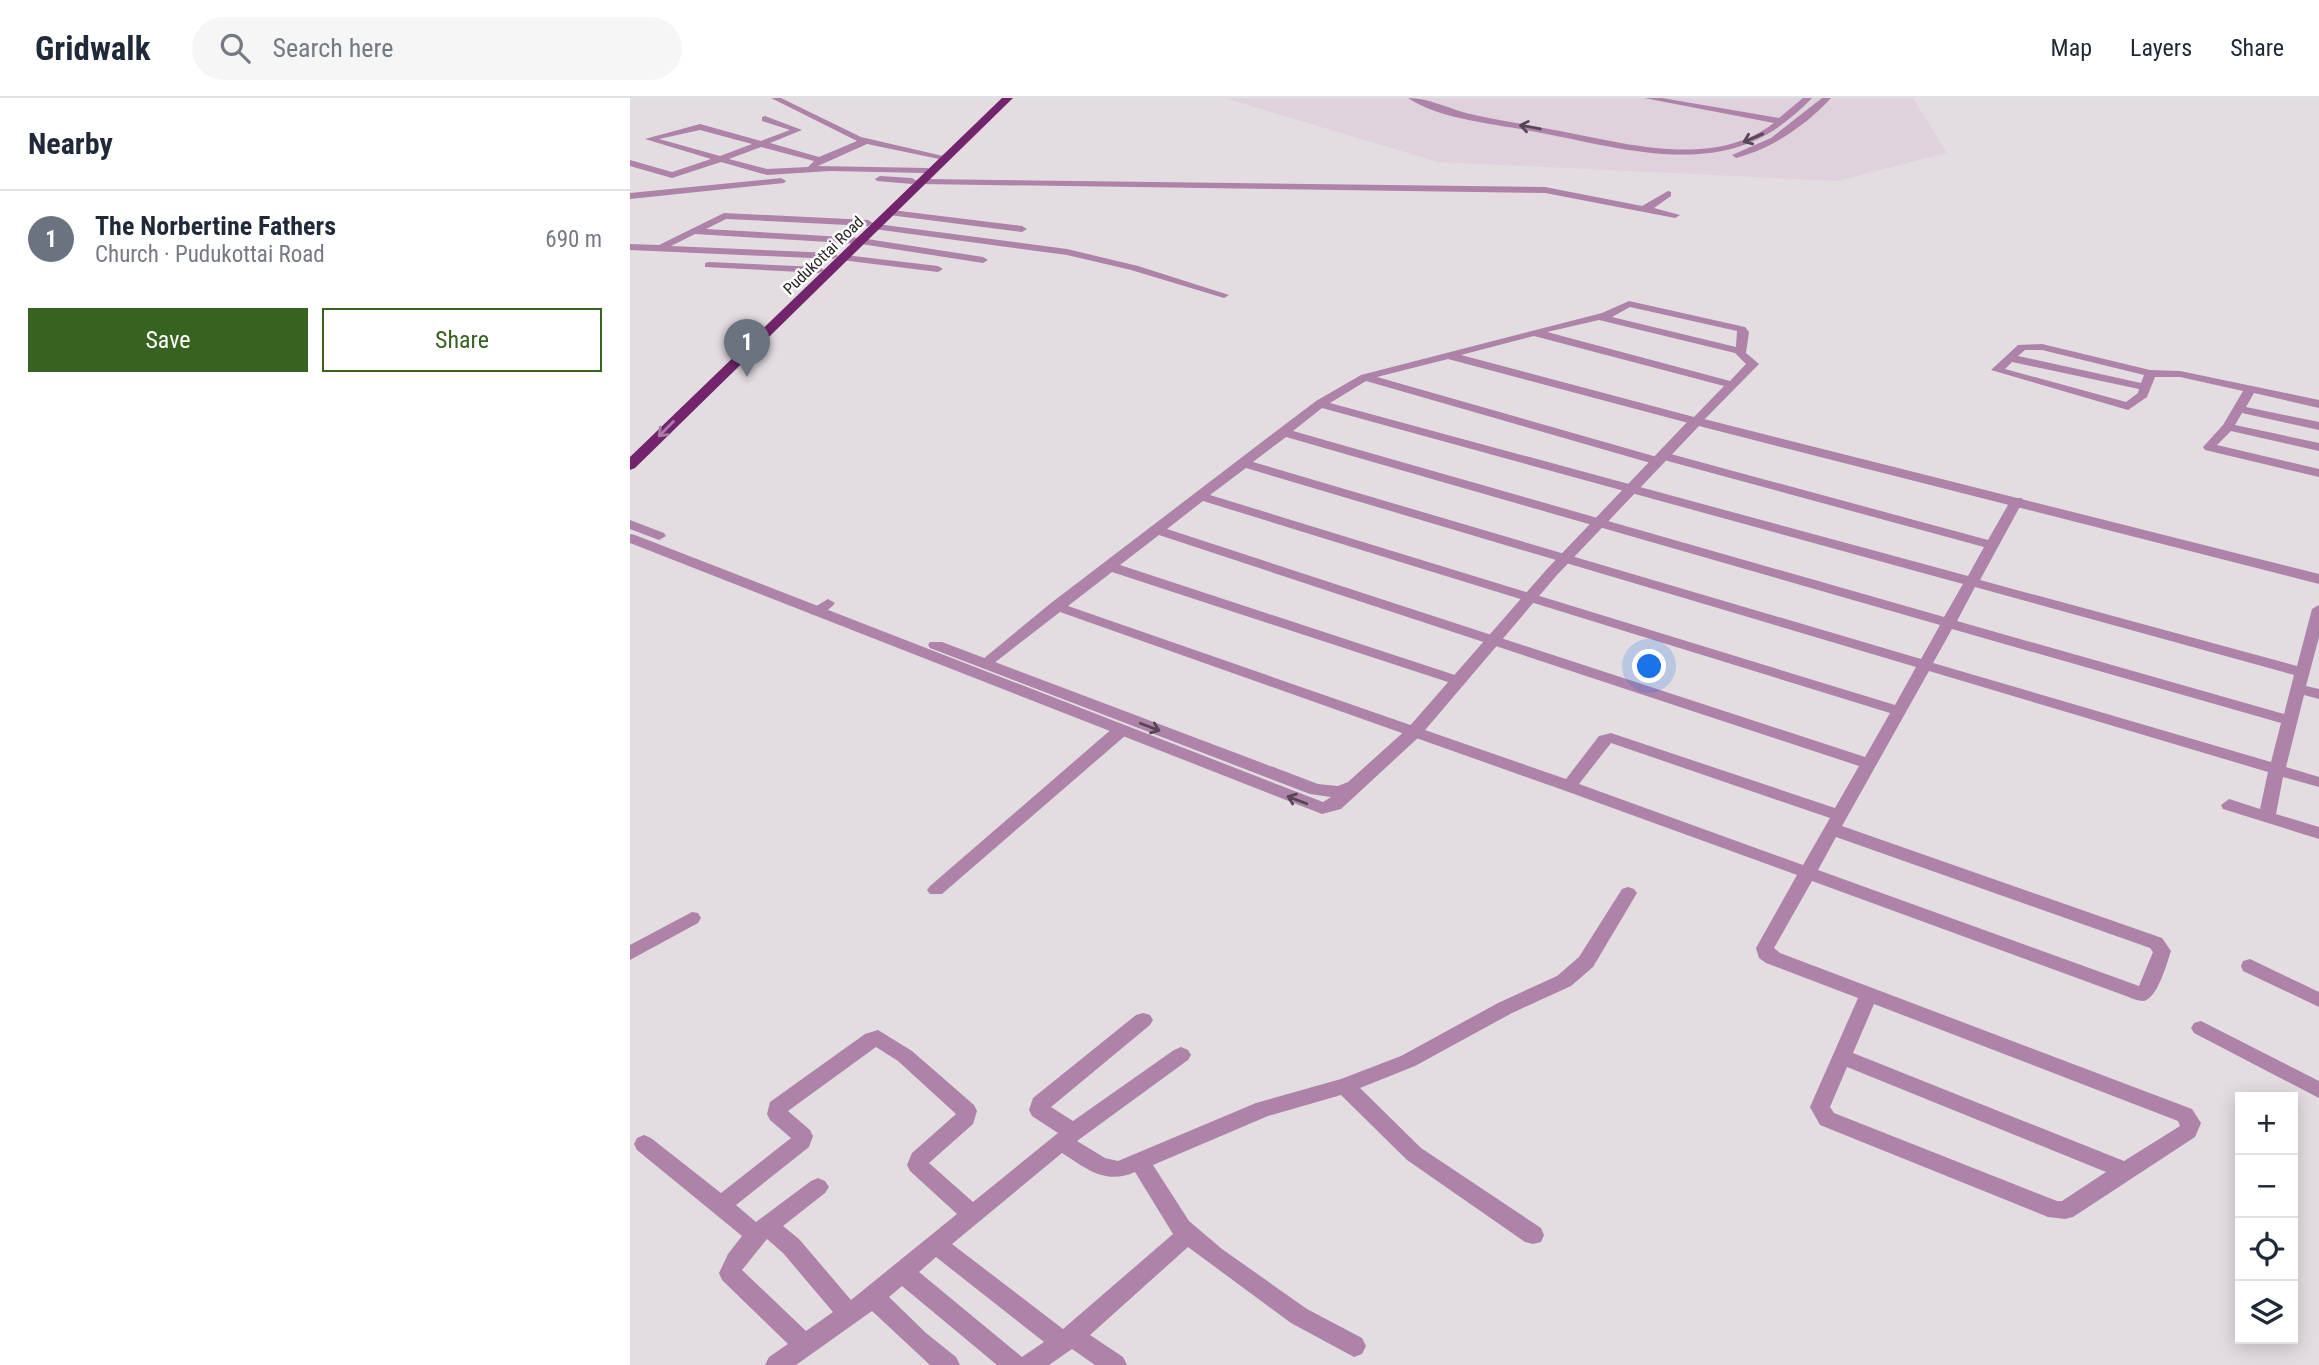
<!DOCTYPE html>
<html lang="en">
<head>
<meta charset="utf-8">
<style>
	body { margin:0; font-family:"Roboto Condensed",sans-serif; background:#f6f6f7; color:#1f2937 }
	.controls { position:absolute; right:21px; bottom:21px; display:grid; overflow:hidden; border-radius:0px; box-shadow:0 4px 18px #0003 }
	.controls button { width:63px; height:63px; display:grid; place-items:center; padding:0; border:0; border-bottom:2px solid #e0e1e3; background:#fff; color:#1f2937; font:35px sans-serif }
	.you { position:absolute; left:1020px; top:569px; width:24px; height:24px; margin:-18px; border:5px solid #fff; border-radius:50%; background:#1a73e8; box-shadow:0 0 0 10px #1a73e833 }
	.badge { display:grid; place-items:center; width:46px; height:46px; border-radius:50%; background:#376321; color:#fff; font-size:23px; font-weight:700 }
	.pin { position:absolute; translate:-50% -58px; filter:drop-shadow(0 2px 4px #0008) }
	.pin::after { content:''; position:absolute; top:37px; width:24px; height:21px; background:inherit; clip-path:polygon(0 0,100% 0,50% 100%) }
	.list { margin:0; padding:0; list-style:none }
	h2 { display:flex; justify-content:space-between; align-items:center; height:91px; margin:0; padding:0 28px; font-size:30px }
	h2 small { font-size:23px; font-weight:400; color:#747a83 }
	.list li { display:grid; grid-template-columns:46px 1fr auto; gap:21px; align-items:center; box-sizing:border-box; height:98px; padding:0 28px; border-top:2px solid #e0e1e3 }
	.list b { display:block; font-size:26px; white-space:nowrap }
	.list p { margin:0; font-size:23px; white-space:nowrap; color:#747a83 }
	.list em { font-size:23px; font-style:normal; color:#747a83 }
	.actions { display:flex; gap:14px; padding:21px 28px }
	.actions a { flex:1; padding:16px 0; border:2px solid #376321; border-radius:0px; text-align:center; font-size:24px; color:#376321 }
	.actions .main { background:#376321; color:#fff }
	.icon { flex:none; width:38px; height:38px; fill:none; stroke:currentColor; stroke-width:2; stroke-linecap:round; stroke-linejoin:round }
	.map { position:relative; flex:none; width:1689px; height:1267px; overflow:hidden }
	header { display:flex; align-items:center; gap:42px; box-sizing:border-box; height:98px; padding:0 35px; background:#fff; border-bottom:2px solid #e0e1e3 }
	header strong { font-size:33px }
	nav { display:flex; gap:38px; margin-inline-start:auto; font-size:24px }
	.search { width:490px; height:63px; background:#f6f6f7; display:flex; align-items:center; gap:18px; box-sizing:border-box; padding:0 24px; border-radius:38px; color:#747a83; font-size:26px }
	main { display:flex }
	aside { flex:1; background:#fff }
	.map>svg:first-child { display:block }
</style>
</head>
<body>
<header>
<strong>Gridwalk</strong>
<div class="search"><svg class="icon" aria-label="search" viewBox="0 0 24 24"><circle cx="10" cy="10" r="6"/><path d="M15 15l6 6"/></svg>Search here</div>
<nav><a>Map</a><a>Layers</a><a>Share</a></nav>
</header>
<main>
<aside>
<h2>Nearby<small></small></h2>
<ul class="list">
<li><span class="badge" style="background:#6b7280">1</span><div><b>The Norbertine Fathers</b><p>Church · Pudukottai Road</p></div><em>690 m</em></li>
</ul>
<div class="actions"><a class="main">Save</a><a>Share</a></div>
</aside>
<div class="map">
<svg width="1689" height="1267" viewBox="0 0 1689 1267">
	<rect width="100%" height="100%" fill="#e3dde2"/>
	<!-- built -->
	<polygon fill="#dfd2dd" points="594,0 1283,0 1317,55 1207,83 808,64"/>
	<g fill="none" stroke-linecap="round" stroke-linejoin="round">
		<!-- minor -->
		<g fill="#ae82a9" fill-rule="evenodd">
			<path d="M 141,0 L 151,0 L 231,39 L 313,58 L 309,61 L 237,46 L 188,68 L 298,70 L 300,72 L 295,75 L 200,73 L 137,77 L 91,64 L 42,80 L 0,68 L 0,62 L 42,74 L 81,61 L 15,41 L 70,26 L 131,43 L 160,32 L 132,23 L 132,19 L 135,18 L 172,32 L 140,45 L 189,59 L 227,43 ZM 70,32 L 122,46 L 90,58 L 29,41 ZM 131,49 L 184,63 L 178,69 L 137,71 L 99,61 Z"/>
			<path d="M 778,0 C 799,0 820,11 840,16 C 870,23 900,27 930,33 C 998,46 1084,71 1144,25 L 1014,0 L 1032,0 L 1149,20 L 1173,0 L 1182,0 C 1156,27 1128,46 1092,53 C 1029,65 963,44 901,33 C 865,26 808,21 778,0 Z"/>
			<path d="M 1192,0 L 1201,0 C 1175,28 1143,50 1106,60 L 1102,57 L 1141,40 Z"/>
			<polygon points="250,78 282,80 287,83 282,86 247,83 245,81"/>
			<polygon points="151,80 156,83 154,85 0,101 0,95"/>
			<polygon points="294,81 915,89 1012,108 1038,93 1041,94 1041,98 1024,110 1050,117 1045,120 915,95 291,86 291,82"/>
			<polygon points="262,112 392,128 397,131 392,134 259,117 257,115"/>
			<polygon points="94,115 238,122 243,125 238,128 96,121 76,131 231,140 353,159 358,162 353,165 231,146 65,136 41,148 203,155 208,158 203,161 0,152 0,146 29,147"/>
			<polygon points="247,126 437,151 508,168 599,197 594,200 501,172 437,157 244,131 244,127"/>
			<polygon points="215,157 308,168 313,171 308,174 211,162 210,160"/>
			<polygon points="79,164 189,169 194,172 189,175 75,169 75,165"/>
			<path d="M 999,203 L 1115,229 L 1119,234 L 1116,255 L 1129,266 L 1070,326 L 1066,327 L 818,261 L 747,279 L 1027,359 L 1029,355 L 1037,355 L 1358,442 L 1382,400 L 1392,400 L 1393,403 L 1350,482 L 1667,568 L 1682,511 L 1689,507 L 1689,539 L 1676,588 L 1689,591 L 1689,601 L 1674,597 L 1656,669 L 1689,679 L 1689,689 L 1653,679 L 1646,716 L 1689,729 L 1689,741 L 1593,711 L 1591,707 L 1599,701 L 1630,711 L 1638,674 L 1299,573 L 1212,728 L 1532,840 L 1541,853 C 1537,865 1527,902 1513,903 C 1508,903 1501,900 1496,898 L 1182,783 L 1144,850 L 1150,855 L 1562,1011 L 1571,1025 L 1565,1039 L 1443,1119 L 1435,1121 L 1418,1119 L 1190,1027 L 1180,1009 L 1228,900 L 1136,865 L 1129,860 L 1126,850 L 1167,777 L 933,692 L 430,514 L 359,569 L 354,570 L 347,566 L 421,505 L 649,331 L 686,303 L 731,277 L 972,215 ZM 1000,209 L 1107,233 L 1106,249 L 982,219 ZM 969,222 L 1105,255 L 1116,266 L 1100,283 L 917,234 ZM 904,238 L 1094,288 L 1064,319 L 831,257 ZM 736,283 L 1024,366 L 1032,366 L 1034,362 L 1354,449 L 1338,478 L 700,305 ZM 692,310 L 1333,486 L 1314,519 L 663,333 ZM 656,339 L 1310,527 L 1291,561 L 623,364 ZM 616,370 L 1286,569 L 1265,607 L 580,397 ZM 573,403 L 1260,615 L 1235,659 L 537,431 ZM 529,437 L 1229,668 L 1205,710 L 981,635 L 969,638 L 936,681 L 438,508 L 482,474 L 824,586 L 829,588 L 837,583 L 834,580 L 490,467 ZM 1345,489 L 1664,577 L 1654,616 L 1327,523 ZM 1322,531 L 1651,625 L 1641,664 L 1303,565 ZM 981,645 L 1200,720 L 1173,767 L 949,686 ZM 1206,739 L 1520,850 L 1523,854 L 1509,888 L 1188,772 ZM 1244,906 L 1548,1023 L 1550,1028 L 1494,1063 L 1223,955 ZM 1217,969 L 1476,1074 L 1432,1103 L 1427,1103 L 1204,1015 L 1200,1009 Z"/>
			<path d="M 1412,246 L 1520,272 L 1550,273 L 1689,302 L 1689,310 L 1624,295 L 1616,309 L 1689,324 L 1689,332 L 1612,315 L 1605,327 L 1689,345 L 1689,353 L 1601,333 L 1587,347 L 1689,371 L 1689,379 L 1575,352 L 1573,349 L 1593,327 L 1613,293 L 1550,279 L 1525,279 L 1517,299 L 1498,312 L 1361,272 L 1388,247 ZM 1395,252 L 1412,252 L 1514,277 L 1511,285 L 1388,258 ZM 1382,264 L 1509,291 L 1508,295 L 1496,304 L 1375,271 Z"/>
			<path d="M 198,501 L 205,505 C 200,512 189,518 180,516 L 178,513 Z"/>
			<polygon points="490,628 498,633 496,637 312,796 300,796 297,792 300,788 484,629"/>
			<path d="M 998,789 L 1004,791 L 1007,795 L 963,869 L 941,888 L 882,915 L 785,968 L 730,990 L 791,1050 L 911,1130 L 914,1137 L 911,1144 L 903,1146 L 895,1144 L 777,1062 L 711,997 L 638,1018 L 523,1067 L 559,1123 L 592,1151 L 677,1211 L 732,1240 L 736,1248 L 732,1256 L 724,1259 L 661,1225 L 558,1149 L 460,1237 L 493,1259 L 497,1267 L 465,1267 L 442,1251 L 419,1267 L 367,1267 L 272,1188 L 259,1199 L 296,1235 L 326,1259 L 330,1267 L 300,1267 L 242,1213 L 166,1267 L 135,1267 L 139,1259 L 158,1246 L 92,1182 L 89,1175 L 98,1156 L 112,1138 L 7,1052 L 4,1046 L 7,1040 L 14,1037 L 21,1040 L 91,1095 L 161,1040 L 140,1022 L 137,1016 L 140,1004 L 235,936 L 248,932 L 282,953 L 344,1007 L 347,1013 L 343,1026 L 299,1065 L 343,1104 L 428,1035 L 402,1018 L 399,1012 L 403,1000 L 506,917 L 513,915 L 520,917 L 523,922 L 520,927 L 421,1009 L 443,1023 L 544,952 L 551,949 L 558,952 L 561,957 L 558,962 L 447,1043 L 475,1060 L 488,1063 L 626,1005 L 711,981 L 771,958 L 868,905 L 927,878 L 949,859 L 992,791 ZM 246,949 L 268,963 L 326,1016 L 282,1055 L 277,1067 L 280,1073 L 327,1116 L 221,1202 L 169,1141 L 153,1128 L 195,1095 L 199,1089 L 195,1083 L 188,1080 L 181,1083 L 126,1124 L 106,1107 L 179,1049 L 183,1038 L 180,1032 L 158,1013 ZM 432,1055 C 457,1071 475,1087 505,1074 L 543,1136 L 433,1231 L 322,1146 ZM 137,1141 L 153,1155 L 203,1214 L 176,1233 L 112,1172 ZM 306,1159 L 414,1244 L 392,1259 L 289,1174 Z"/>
			<polygon points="62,814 68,815 71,820 68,825 0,862 0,847"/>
			<polygon points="1620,861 1689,894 1689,909 1613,873 1611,868 1613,863"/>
			<polygon points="1571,923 1689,983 1689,1000 1564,935 1561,930 1564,925"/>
		</g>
		<!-- tertiary -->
		<g fill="#ae82a9" fill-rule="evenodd">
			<polygon points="1066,319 1689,476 1689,486 1069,328 927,477 790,638 711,711 692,716 0,445 0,436 5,437 693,704 701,699 680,696 300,550 298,547 300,544 312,544 688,686 708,688 718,684 778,630 917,471 1061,320"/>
			<polygon points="0,422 34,435 36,438 29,442 0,431"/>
		</g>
		<!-- trunk -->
		<polygon fill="#72246d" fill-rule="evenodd" points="372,0 383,0 5,370 0,372 0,359"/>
	</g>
	<!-- one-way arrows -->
	<defs><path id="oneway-shaft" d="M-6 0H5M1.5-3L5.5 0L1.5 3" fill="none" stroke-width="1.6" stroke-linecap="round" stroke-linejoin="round" transform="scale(1.75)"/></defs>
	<g stroke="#574655">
		<use href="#oneway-shaft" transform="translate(900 29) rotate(-170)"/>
		<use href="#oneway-shaft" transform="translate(1123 40) rotate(157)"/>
		<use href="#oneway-shaft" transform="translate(520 629) rotate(21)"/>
		<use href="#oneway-shaft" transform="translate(667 702) rotate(-159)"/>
	</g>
	<use stroke="#aa7ca7" href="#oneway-shaft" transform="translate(36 331) rotate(135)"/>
	<g text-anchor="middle" stroke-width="5" stroke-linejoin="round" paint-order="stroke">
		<!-- far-street labels -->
		<g font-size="16" fill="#282628" stroke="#fff">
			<text transform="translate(193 157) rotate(-44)" y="6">Pudukottai Road</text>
		</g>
	</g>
</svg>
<div class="controls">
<button>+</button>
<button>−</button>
<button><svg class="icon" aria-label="locate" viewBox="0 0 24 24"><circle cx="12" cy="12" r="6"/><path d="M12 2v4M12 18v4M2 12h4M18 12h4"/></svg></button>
<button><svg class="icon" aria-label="layers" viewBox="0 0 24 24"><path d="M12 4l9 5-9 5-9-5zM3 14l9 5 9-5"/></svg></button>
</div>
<div class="you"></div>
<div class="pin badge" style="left:117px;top:279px;background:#6b7280">1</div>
</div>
</main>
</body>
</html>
